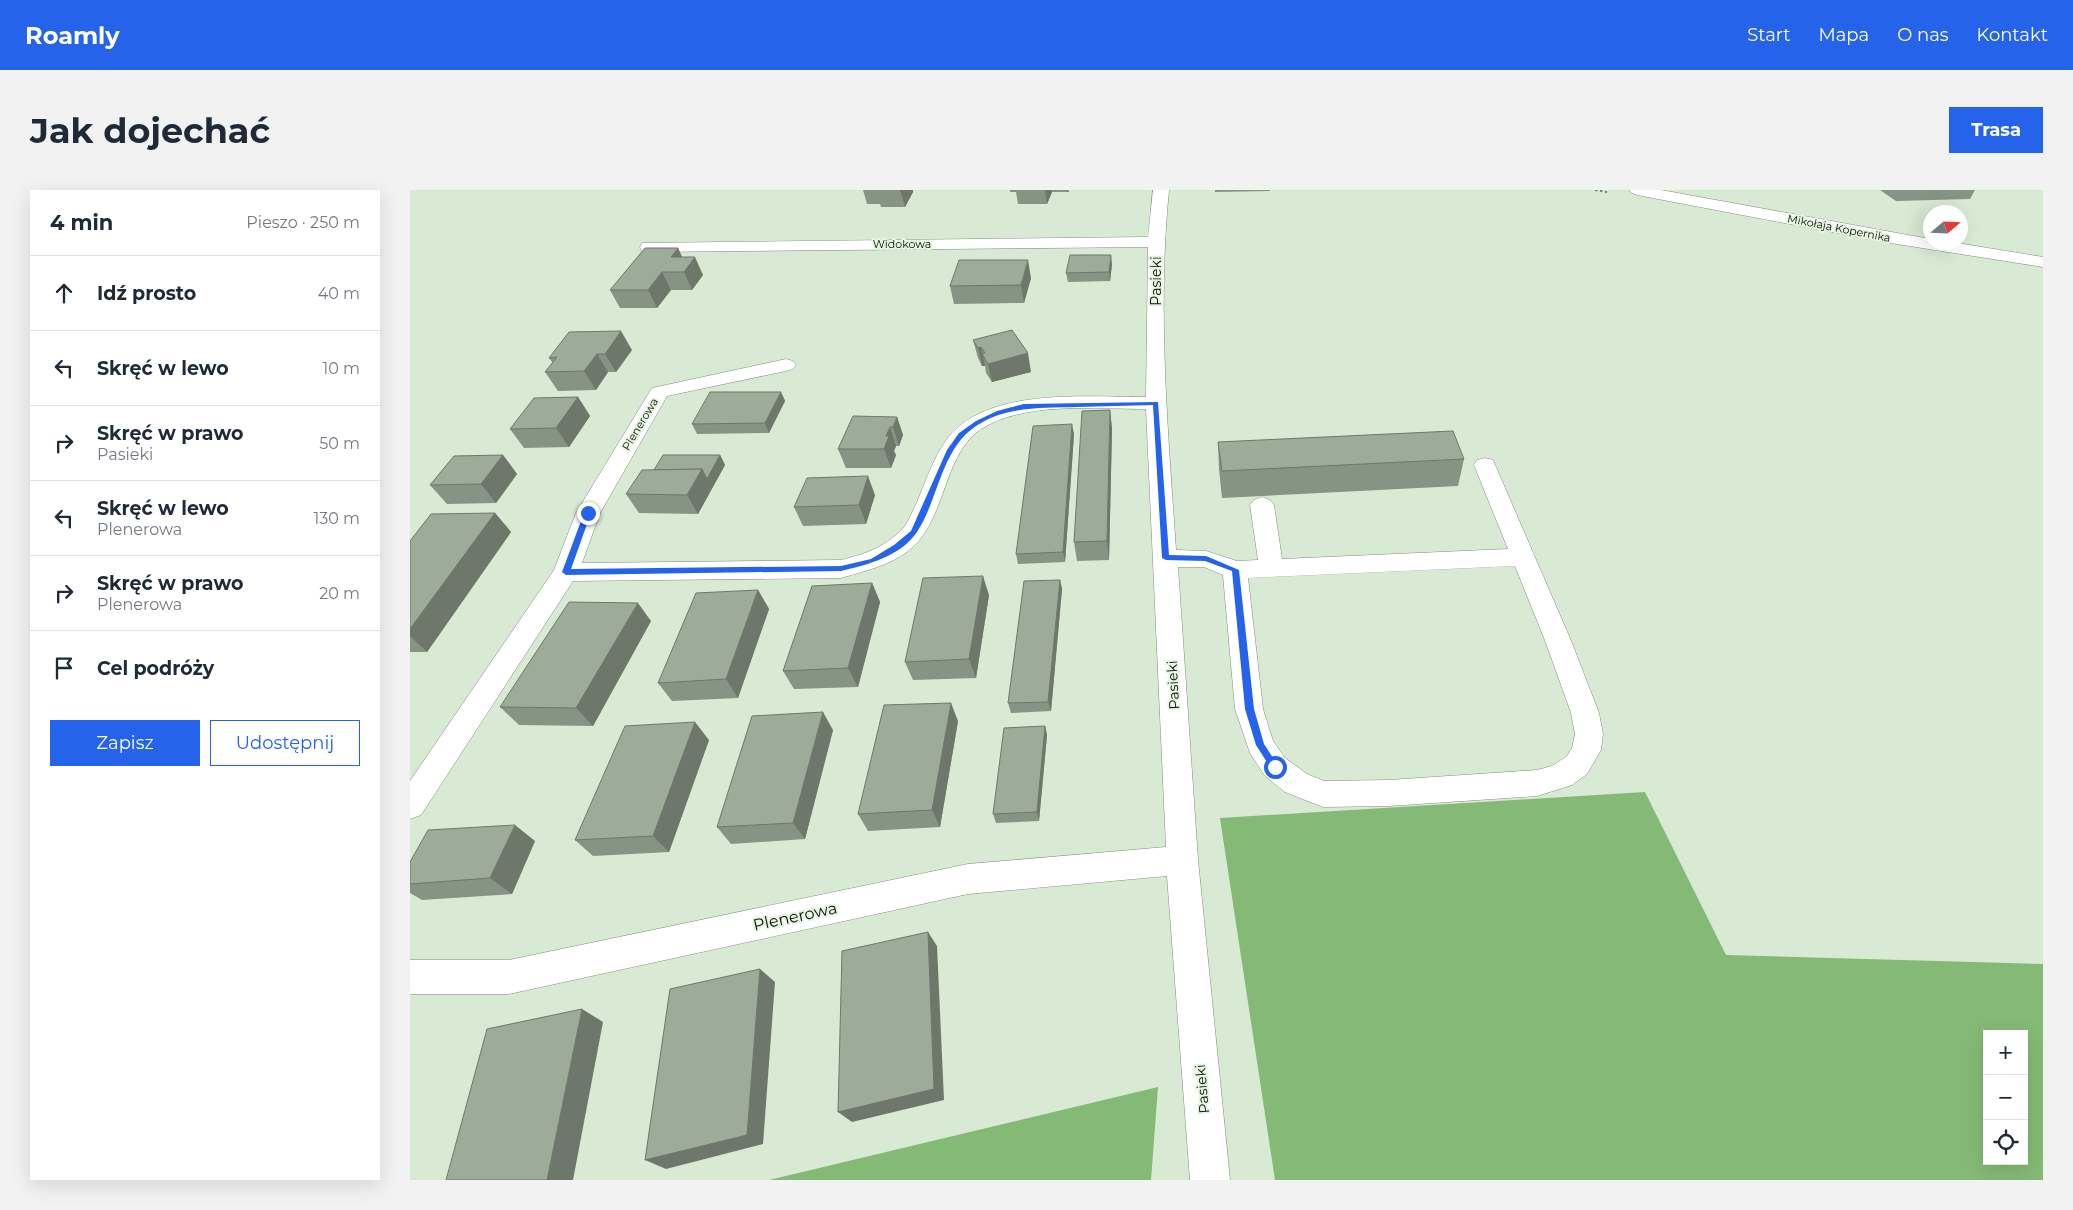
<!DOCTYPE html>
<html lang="pl">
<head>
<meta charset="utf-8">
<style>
	body { margin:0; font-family:Montserrat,sans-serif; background:#f2f2f3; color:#1f2937 }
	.controls { position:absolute; right:15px; bottom:15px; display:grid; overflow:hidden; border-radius:0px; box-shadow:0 5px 20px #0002 }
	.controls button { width:45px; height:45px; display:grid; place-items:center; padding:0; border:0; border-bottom:1px solid #e0e1e3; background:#fff; color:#1f2937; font:25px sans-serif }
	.compass { position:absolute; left:1513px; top:15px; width:45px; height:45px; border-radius:50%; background:#fff; box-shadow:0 5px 20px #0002; rotate:71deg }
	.stop { position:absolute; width:15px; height:15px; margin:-11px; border:4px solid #2563eb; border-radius:50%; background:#fff }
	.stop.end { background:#2563eb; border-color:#fff; box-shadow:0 1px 5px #0008 }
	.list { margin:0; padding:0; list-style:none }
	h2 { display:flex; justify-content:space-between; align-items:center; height:65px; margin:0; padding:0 20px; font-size:21px }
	h2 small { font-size:16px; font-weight:400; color:#747a83 }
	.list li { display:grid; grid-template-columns:32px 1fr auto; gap:15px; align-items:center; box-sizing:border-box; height:75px; padding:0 20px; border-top:1px solid #e0e1e3 }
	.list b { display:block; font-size:19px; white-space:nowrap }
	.list p { margin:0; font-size:16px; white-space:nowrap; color:#747a83 }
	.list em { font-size:16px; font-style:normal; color:#747a83 }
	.actions { display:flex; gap:10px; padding:15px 20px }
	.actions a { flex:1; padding:11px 0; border:1px solid #2563eb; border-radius:0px; text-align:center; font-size:18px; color:#2563eb }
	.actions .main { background:#2563eb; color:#fff }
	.icon { flex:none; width:28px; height:28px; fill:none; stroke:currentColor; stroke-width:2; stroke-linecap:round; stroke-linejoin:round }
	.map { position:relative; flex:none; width:1633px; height:990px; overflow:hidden; border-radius:0px }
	header { display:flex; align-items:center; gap:30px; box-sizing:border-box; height:70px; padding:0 25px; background:#2563eb; color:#fff }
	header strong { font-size:24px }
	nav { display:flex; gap:28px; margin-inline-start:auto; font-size:18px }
	.intro { display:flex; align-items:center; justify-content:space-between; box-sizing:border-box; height:120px; padding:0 30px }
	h1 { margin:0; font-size:35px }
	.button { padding:12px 22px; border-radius:0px; background:#2563eb; color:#fff; font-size:18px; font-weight:700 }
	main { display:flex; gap:30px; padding:0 30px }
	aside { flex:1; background:#fff; border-radius:0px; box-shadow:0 5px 20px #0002 }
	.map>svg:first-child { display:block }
</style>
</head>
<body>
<header>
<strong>Roamly</strong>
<nav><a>Start</a><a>Mapa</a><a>O nas</a><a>Kontakt</a></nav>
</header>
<div class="intro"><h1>Jak dojechać</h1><a class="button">Trasa</a></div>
<main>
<aside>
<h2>4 min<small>Pieszo · 250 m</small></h2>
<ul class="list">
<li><svg class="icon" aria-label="ahead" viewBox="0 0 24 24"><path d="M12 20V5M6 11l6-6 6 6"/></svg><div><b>Idź prosto</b></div><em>40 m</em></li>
<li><svg class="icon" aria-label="left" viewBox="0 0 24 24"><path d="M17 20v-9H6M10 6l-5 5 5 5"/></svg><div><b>Skręć w lewo</b></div><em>10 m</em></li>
<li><svg class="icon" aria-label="right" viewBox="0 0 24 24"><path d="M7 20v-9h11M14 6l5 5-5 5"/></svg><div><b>Skręć w prawo</b><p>Pasieki</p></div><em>50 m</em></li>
<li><svg class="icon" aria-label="left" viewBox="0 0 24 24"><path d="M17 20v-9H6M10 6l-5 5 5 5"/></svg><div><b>Skręć w lewo</b><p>Plenerowa</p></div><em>130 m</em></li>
<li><svg class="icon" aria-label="right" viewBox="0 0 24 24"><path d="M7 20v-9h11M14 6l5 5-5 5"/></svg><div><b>Skręć w prawo</b><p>Plenerowa</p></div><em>20 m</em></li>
<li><svg class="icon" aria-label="arrive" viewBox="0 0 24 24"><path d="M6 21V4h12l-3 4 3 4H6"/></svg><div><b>Cel podróży</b></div></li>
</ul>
<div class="actions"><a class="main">Zapisz</a><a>Udostępnij</a></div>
</aside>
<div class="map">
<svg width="1633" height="990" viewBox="0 0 1633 990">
	<rect width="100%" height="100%" fill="#d8e9d4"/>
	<!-- forest -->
	<g fill="#84ba75" fill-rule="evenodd">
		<path d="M 1235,602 L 1316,765 L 1633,774 L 1633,990 L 865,990 L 810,628 ZM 1577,844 L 1614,844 L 1614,971 L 1577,971 Z"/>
		<polygon points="748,897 741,990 359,990"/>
	</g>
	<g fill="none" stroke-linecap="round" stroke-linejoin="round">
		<defs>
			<g id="minor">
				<path d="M 743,0 L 759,0 C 747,119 758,241 766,360 L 796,361 L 827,371 L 848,370 L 840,315 L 844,310 L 852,307 L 860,310 L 864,315 L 872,369 L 1098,359 L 1064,275 L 1067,270 L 1075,268 L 1083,270 L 1162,453 L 1189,523 L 1193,544 L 1191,560 L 1177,584 L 1162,595 L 1127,606 L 979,616 L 913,617 L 875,602 L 855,586 L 840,563 L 825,519 L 813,385 L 794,377 L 768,377 L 788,670 L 820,990 L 780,990 L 757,686 L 558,704 L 99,804 L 0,804 L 0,770 L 99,770 L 558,674 L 756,657 L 736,219 C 687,219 623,212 578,235 C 531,258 539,330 498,361 C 479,376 454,381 431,388 L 163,391 L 11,625 L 0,629 L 0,591 L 144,380 L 166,323 L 242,198 L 376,169 L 383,171 L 386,175 L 383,179 L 376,181 L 257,206 L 190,323 L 172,373 L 431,370 C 456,364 478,356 495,336 C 512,308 518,275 537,249 C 576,197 677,207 736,207 L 738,57 L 238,62 L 232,61 L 230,57 L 232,53 L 738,47 ZM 1105,376 L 1136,453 L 1161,523 L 1165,544 L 1162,558 L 1157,566 L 1142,576 L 1127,580 L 979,590 L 914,591 L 897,584 L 875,568 L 863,551 L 853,519 L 838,388 Z"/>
				<polygon points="1219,0 1251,0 1520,49 1520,52 1541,52 1633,67 1633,77 1474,52 1227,5 1222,3"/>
			</g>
		</defs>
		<!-- minor casing -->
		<use href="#minor" stroke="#81917d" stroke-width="1"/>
		<!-- path -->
		<polyline stroke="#737f71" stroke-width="2" stroke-dasharray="2.5 2.5" stroke-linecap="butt" points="1185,0 1197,2"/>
		<!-- minor -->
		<use href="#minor" fill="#fff" fill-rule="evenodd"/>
	</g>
	<!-- wall -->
	<g fill="#869483">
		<polygon points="453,0 503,0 503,2 495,17 471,17 470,14 457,14"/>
		<polygon points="600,0 659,0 659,2 642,2 637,14 608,14 606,2 600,2"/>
		<polygon points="805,0 860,0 860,1 805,2"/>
		<polygon points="1470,0 1565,0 1560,9 1486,11"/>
		<polygon points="268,58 272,67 293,85 282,100 261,100 247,118 210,118 200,100"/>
		<polygon points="702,74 700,91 658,92 656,83"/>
		<polygon points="621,88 614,113 544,114 540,96"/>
		<polygon points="563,150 621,182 582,192 576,183 575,176 572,176 568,168"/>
		<polygon points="222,160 206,182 198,182 186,200 148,201 135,182 143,173 139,168"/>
		<polygon points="371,202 375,211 359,243 287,244 282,234"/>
		<polygon points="168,207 180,226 159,257 114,258 100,239"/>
		<polygon points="700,220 702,239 699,370 667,371 664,352"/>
		<polygon points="487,227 493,245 489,256 486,256 484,261 486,265 481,278 436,278 428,259"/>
		<polygon points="664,244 655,372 608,374 606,364"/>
		<polygon points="808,252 1054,269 1048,296 812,308 809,279"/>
		<polygon points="93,265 107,284 86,313 37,314 20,295"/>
		<polygon points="310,265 315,275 288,324 229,323 216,304"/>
		<polygon points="465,305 456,334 393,336 384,317"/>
		<polygon points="85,323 101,342 17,462 0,462 0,351"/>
		<polygon points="650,390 652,399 641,521 601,523 598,513"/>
		<polygon points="462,393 470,412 448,497 384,499 373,481"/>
		<polygon points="348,400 359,419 328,508 262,511 248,493"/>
		<polygon points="579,405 566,488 503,490 495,472"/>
		<polygon points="241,431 183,536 109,535 90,517"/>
		<polygon points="548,531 530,637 458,641 448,624"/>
		<polygon points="635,536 637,545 629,631 586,633 583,624"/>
		<polygon points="423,540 395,649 321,654 307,637"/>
		<polygon points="299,550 259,662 183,666 165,650"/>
		<polygon points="125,651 102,704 12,710 0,703 0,672"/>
	</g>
	<!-- shaded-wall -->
	<g fill="#6d786a">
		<polygon points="490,0 503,0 503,2 495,17"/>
		<polygon points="635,0 641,0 642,2 637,14"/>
		<polygon points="268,58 276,76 261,67"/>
		<polygon points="701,65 702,74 700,91 699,82"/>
		<polygon points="285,67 293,85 282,100 274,82"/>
		<polygon points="618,70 621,88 614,113 611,95"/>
		<polygon points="252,82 261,100 247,118 238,100"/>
		<polygon points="211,141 222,160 206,182 195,164"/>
		<polygon points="571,157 575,176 572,176 568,158"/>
		<polygon points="618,163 621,182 582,192 578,174"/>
		<polygon points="187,164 198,182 186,200 174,181"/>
		<polygon points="371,202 375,211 359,243 355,233"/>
		<polygon points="168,207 180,226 159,257 146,238"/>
		<polygon points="700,220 702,239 699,370 697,351"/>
		<polygon points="487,227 493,245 489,256 483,237"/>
		<polygon points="662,234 664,244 655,372 653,362"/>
		<polygon points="480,237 486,256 484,261 486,265 481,278 474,259 476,246"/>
		<polygon points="93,265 107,284 86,313 71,294"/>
		<polygon points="310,265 315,275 288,324 277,305 292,279"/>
		<polygon points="458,286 465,305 456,334 449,315"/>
		<polygon points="85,323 101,342 17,462 0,446 0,439"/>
		<polygon points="573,386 579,405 566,488 559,469"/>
		<polygon points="650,390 652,399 641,521 638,512"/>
		<polygon points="462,393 470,412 448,497 438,478"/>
		<polygon points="348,400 359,419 328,508 316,489"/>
		<polygon points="228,413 241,431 183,536 166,518"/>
		<polygon points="541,513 548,531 530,637 522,620"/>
		<polygon points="413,522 423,540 395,649 383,633"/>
		<polygon points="285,532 299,550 259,662 243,646"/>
		<polygon points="635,536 637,545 629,631 627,622"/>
		<polygon points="105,635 125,651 102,704 80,688"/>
		<polygon points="518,742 527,756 534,910 442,932 428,922"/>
		<polygon points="350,779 365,792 353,954 256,979 235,970"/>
		<polygon points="172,819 193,832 163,990 137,990"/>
	</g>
	<!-- building -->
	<g fill="#9cac98" stroke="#6d786a">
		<polygon points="235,58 268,58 261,67 285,67 274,82 252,82 238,100 200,100"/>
		<polygon points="660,65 701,65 699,82 656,83"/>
		<polygon points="549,70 618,70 611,95 540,96"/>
		<polygon points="602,140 618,163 578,174 572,164 575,163 571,157 568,158 563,150"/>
		<polygon points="211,141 195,164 187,164 174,181 135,182 147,167 139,168 159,142"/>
		<polygon points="300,202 371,202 355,233 282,234"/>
		<polygon points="168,207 146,238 100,239 124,208"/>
		<polygon points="700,220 697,351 664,352 672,221"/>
		<polygon points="443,226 487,227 483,237 480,237 476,246 479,246 474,259 428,259"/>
		<polygon points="662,234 653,362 606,364 623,236"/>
		<polygon points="1043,241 1054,269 812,281 808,252"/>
		<polygon points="93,265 71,294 20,295 44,266"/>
		<polygon points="253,265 310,265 297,289 292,279 244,280"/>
		<polygon points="292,279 277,305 216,304 232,280"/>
		<polygon points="458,286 449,315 384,317 397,288"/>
		<polygon points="85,323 0,439 0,351 21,324"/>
		<polygon points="573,386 559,469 495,472 513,388"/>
		<polygon points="650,390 638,512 598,513 614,391"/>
		<polygon points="462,393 438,478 373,481 402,396"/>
		<polygon points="348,400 316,489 248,493 286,403"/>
		<polygon points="159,412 228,413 166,518 90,517"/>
		<polygon points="541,513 522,620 448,624 474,515"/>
		<polygon points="413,522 383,633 307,637 342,526"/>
		<polygon points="285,532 243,646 165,650 215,536"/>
		<polygon points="635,536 627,622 583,624 594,538"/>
		<polygon points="105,635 80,688 0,694 0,672 18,640"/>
		<polygon points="518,742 524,899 428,922 432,761"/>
		<polygon points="350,779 337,945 235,970 260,799"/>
		<polygon points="172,819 137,990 36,990 77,839"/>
	</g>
	<!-- route -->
	<path fill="#2563eb" d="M 748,212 L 759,365 L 796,366 L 829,380 L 844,519 L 854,554 L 869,577 L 865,581 L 862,580 L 846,555 L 835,519 L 822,381 L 795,371 L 756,370 L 752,368 L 743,215 C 718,216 692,216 667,217 C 634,218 601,216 571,233 C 531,255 530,307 507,342 C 491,366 457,375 431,381 L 156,385 L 152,382 L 174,323 L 178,321 L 181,323 L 161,379 L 431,376 L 461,369 L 484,355 L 501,341 L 537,260 L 549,243 L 566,231 L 587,221 L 614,214 Z"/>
	<g text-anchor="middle" stroke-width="4" stroke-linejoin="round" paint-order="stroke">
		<!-- far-street labels -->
		<g font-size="11" fill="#0a1009" stroke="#e6f6e1">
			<text transform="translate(1429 38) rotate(11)" y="4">Mikołaja Kopernika</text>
			<text x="492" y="58">Widokowa</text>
			<text transform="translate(230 234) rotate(-59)" y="4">Plenerowa</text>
		</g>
		<!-- street labels -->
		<g font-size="14" fill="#0a1009" stroke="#e6f6e1">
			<text transform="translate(746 91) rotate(-90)" y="5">Pasieki</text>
			<text transform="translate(763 495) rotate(-93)" y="5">Pasieki</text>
			<text transform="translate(792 899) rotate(-95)" y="5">Pasieki</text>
		</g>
		<!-- near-street labels -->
		<g font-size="16" fill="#0a1009" stroke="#e6f6e1">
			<text transform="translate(385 726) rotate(-12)" y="6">Plenerowa</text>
		</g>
	</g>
</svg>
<div class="controls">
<button>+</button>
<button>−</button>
<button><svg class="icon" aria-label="locate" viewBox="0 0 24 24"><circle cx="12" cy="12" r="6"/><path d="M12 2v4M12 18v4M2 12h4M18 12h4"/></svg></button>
</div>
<svg class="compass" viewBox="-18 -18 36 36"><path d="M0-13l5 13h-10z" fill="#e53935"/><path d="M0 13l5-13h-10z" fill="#747a83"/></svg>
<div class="stop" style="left:865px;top:577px"></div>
<div class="stop end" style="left:178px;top:323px"></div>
</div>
</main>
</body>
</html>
